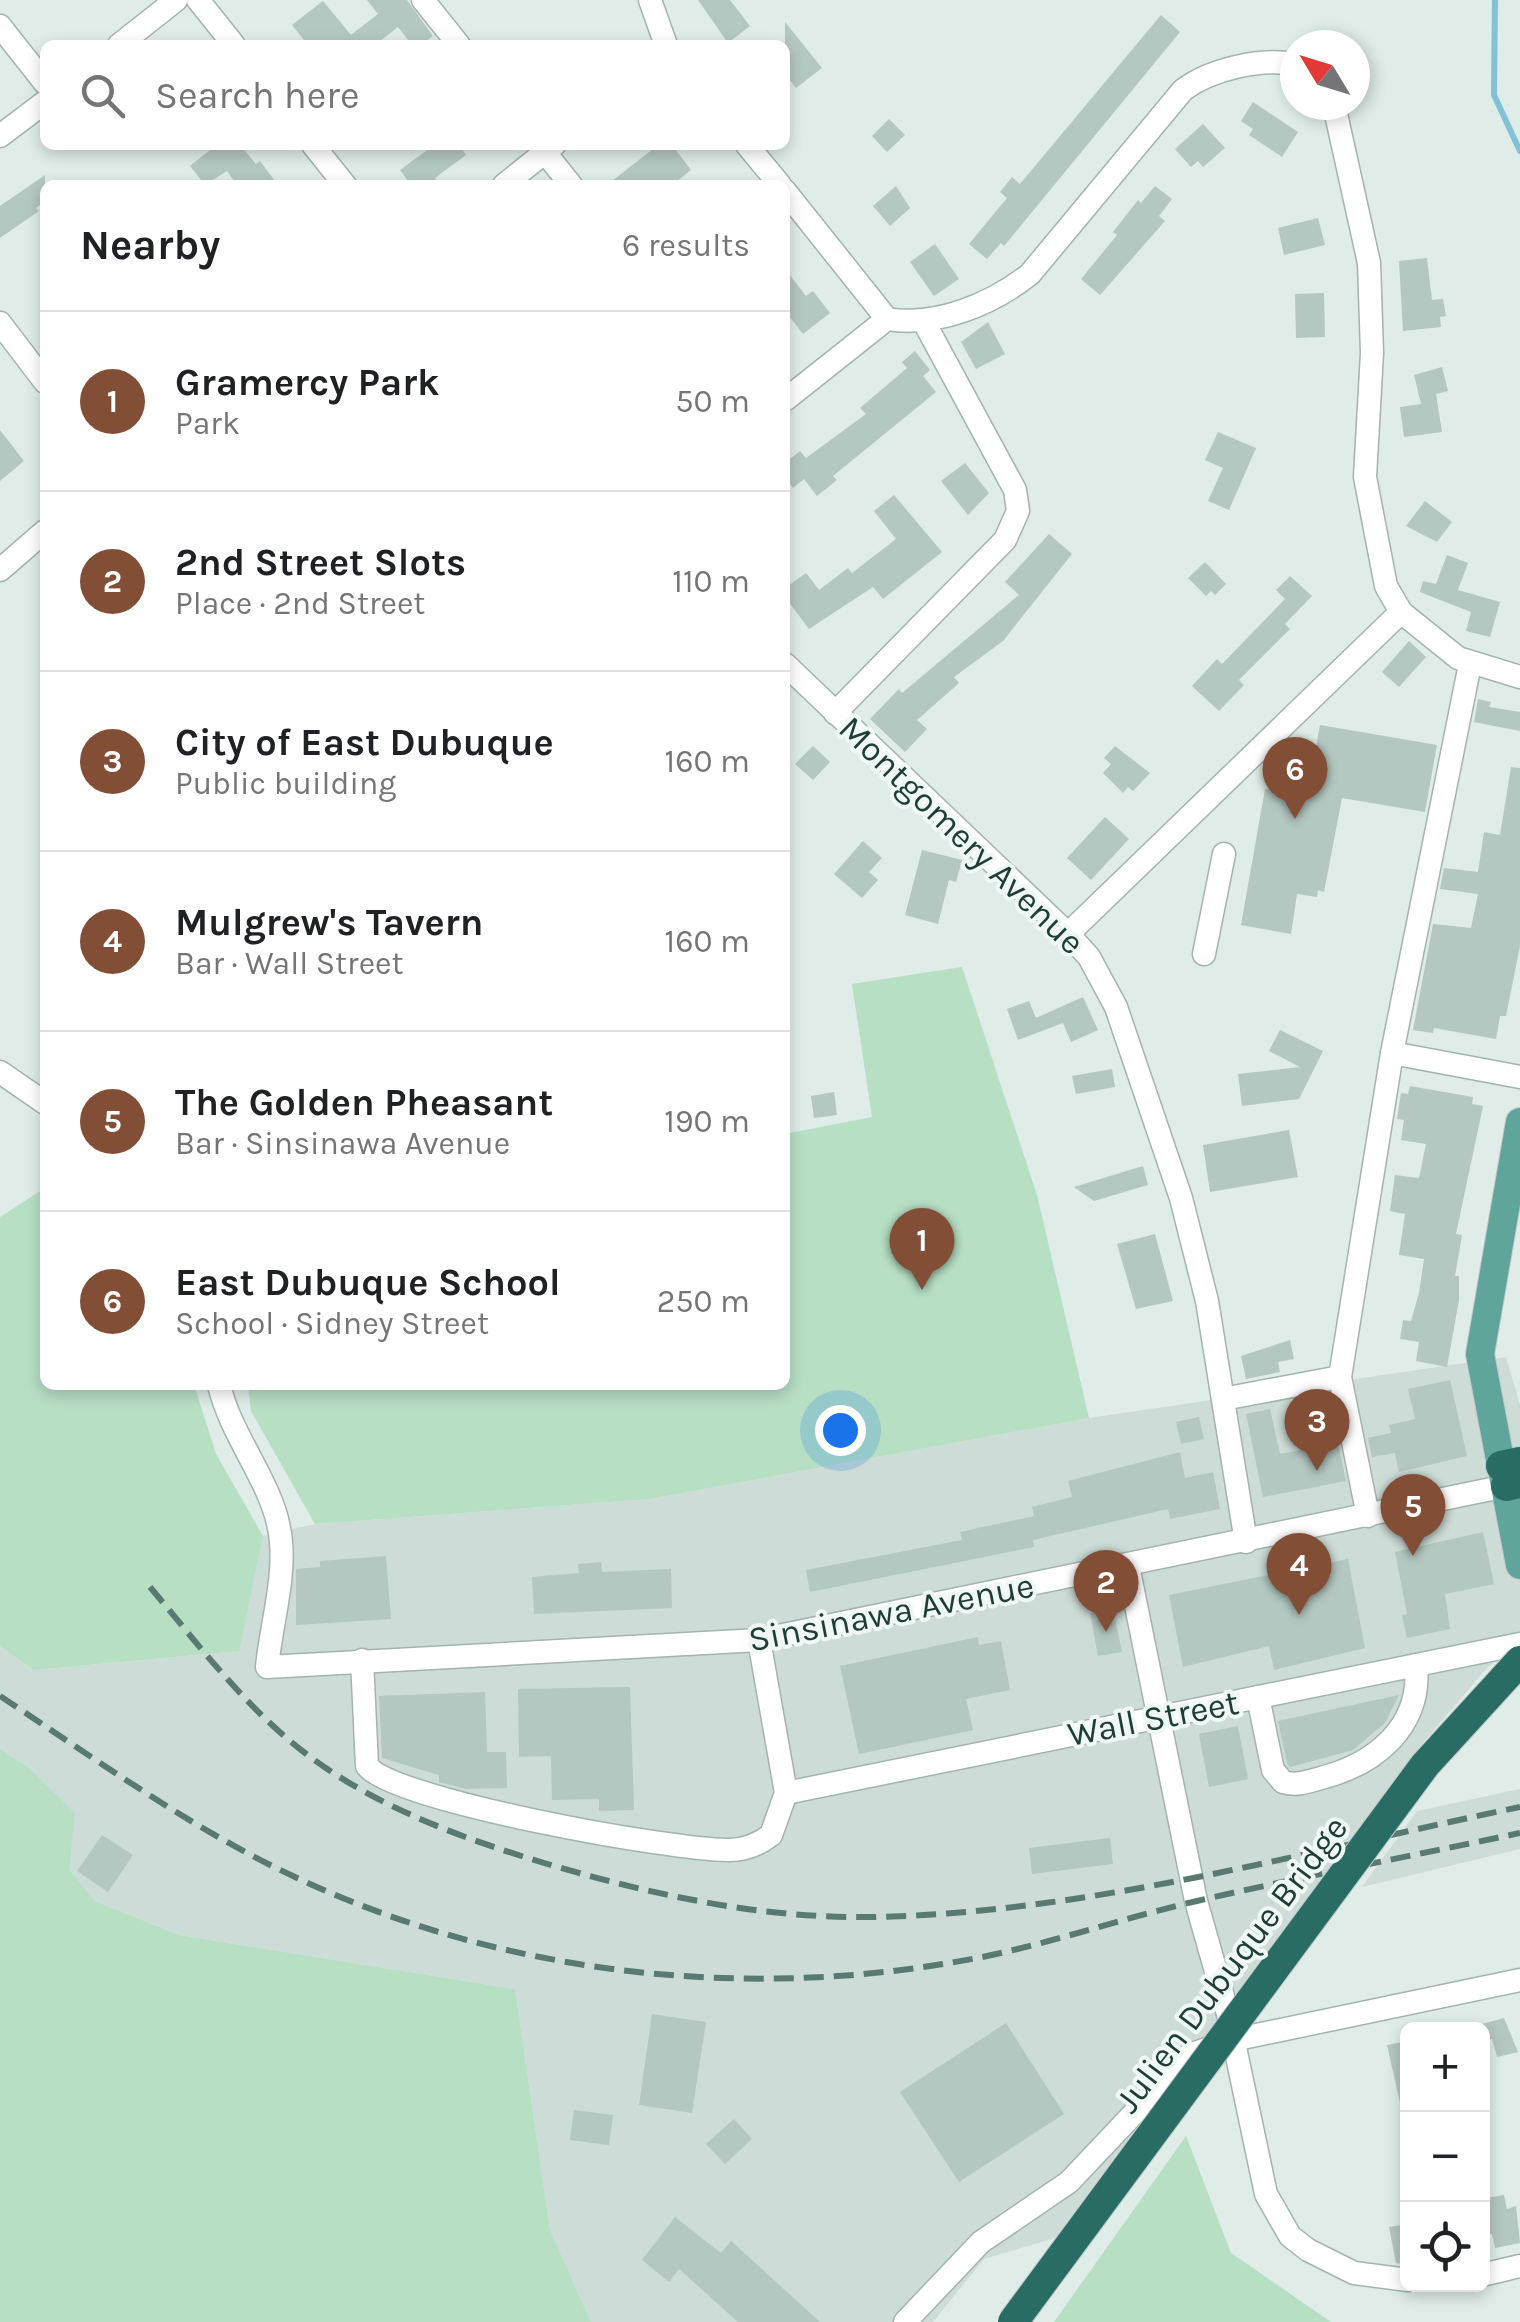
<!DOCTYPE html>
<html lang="en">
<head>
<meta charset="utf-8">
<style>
	body { margin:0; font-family:Karla,sans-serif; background:#f6f6f6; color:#202124 }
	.controls { position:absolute; right:30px; bottom:30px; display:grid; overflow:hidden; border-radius:15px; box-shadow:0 5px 15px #0003 }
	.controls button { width:90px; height:90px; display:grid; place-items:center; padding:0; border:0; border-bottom:2px solid #e0e0e0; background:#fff; color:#202124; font:50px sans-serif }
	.compass { position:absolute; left:1280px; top:30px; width:90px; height:90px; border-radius:50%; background:#fff; box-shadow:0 5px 15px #0003; rotate:308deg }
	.you { position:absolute; left:840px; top:1430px; width:35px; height:35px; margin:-25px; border:8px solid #fff; border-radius:50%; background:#1a73e8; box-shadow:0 0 0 15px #1a73e833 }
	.badge { display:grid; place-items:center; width:65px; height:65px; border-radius:50%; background:#834e36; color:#fff; font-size:32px; font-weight:700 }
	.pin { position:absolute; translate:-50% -82px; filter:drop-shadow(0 2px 5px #0008) }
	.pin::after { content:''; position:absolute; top:52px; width:35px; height:30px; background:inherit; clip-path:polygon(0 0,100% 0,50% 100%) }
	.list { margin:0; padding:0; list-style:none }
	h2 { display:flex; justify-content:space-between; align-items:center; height:130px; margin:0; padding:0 40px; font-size:42px }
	h2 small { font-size:32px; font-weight:400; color:#757577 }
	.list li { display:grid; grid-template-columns:65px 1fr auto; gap:30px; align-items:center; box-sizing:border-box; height:180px; padding:0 40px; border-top:2px solid #e0e0e0 }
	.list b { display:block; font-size:38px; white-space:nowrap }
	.list p { margin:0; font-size:32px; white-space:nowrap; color:#757577 }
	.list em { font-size:32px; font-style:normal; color:#757577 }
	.icon { flex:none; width:55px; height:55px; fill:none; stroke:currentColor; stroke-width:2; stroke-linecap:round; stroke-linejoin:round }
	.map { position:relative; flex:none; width:1520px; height:2322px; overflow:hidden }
	.search { position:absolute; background:#fff; box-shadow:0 5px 15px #0003; left:40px; top:40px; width:750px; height:110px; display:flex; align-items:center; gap:25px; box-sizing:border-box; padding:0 35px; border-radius:15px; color:#757577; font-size:38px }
	.panel { position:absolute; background:#fff; box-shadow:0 5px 15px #0003; left:40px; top:180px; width:750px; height:1210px; border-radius:15px }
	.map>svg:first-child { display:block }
</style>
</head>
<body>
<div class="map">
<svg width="1520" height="2322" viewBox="0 0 1520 2322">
	<rect width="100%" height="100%" fill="#dfece7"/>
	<!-- built -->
	<g fill="#cddcd6">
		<polygon points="1506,1357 1520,1405 1520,1639 1487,1668 1421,1745 1055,2238 984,2259 933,2322 591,2322 550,2230 515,1989 179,1935 95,1901 69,1869 0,1764 0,1646 35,1670 238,1651 263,1536 315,1524 650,1499 1089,1418"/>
		<polygon points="1520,1789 1520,1849 1362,1887 1417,1811"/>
	</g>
	<!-- green -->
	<g fill="#b6dfc4">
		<polygon points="962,967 1037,1195 1089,1418 650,1499 315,1524 251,1411 248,1385 785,1385 785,1134 872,1117 852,984"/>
		<polygon points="45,1188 45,1385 194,1385 216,1454 263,1536 239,1651 34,1670 0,1646 0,1217"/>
		<polygon points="0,1749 30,1769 75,1813 69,1869 95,1901 179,1935 515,1989 550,2230 591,2322 0,2322"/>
		<polygon points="1186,2136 1231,2253 1331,2322 1054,2322"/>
	</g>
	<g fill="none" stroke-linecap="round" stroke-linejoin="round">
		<!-- stream -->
		<polyline stroke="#82c2d6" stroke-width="6" points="1495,0 1494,95 1520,151"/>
	</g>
	<!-- building -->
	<g fill="#b4c7c0">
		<polygon points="367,0 407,0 433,36 421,45 412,45 398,27 375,45 308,45 292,25 323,1 351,35 378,14"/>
		<polygon points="698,0 730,0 750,26 728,43"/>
		<polygon points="1161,15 1180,32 1004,246 1001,243 987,259 969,244 1007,198 1000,192 1012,177 1020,184"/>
		<polygon points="785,22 822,68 796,88 785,74"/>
		<polygon points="1253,102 1298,132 1282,157 1249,135 1253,129 1241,121"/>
		<polygon points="889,119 905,135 887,152 872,136"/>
		<polygon points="1203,124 1225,148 1203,167 1198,161 1191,167 1175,149"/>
		<polygon points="216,145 240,145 256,164 260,161 278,185 237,185 227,171 205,185 190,166"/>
		<polygon points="434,145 459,145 466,155 435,178 440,185 411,185 400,170"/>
		<polygon points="658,145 672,145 691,170 672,185 607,185"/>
		<polygon points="45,175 45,201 36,208 39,211 0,238 0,206"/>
		<polygon points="896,186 910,208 890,226 873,206"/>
		<polygon points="1155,186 1172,199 1159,216 1165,221 1100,295 1081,279 1117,235 1113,232 1138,200 1141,203"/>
		<polygon points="1318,218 1325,245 1284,255 1278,228"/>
		<polygon points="935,244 959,279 934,296 910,262"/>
		<polygon points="1427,258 1432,300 1443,299 1446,316 1440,317 1441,327 1403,331 1399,261"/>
		<polygon points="785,269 806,296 813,291 830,313 803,334 785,311"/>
		<polygon points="1324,293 1325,337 1296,338 1295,294"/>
		<polygon points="988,322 1005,354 976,369 961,342"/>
		<polygon points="915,351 930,370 923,376 936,392 833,476 837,480 817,496 804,479 793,488 785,477 785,463 800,451 806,458 866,414 860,408 907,368 902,362"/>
		<polygon points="1442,367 1448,391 1436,394 1442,432 1404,437 1400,407 1421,404 1414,375"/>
		<polygon points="0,430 24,461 0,481"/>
		<polygon points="1218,432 1256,448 1229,510 1208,501 1223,468 1205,460"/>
		<polygon points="965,463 989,493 968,515 941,481"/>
		<polygon points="894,495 942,552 883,599 873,587 809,629 785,597 785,588 806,573 819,590 848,568 852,573 896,539 874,511"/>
		<polygon points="1425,501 1452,522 1437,542 1406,526"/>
		<polygon points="1049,534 1072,554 1003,641 954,677 959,683 917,720 927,729 905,752 870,719 899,689 902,693 1019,595 1005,582"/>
		<polygon points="1447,555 1468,563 1458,590 1500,602 1490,637 1466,631 1471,612 1420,592 1423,581 1436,584"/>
		<polygon points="1205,562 1226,584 1215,595 1211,591 1206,596 1188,578"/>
		<polygon points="1290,576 1312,596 1285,624 1290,629 1239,680 1244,685 1219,711 1192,686 1217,659 1222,664 1285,599 1276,590"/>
		<polygon points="1409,641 1426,657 1399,687 1382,672"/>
		<polygon points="1478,699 1491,702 1489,707 1520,712 1520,731 1474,722"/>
		<polygon points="1320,725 1437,745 1425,812 1342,798 1324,892 1318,890 1317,897 1297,894 1291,934 1241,925 1265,789 1278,791 1285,753 1314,758"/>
		<polygon points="813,746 830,762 813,780 795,764"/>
		<polygon points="1115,746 1150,773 1133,791 1128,787 1123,793 1103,773 1111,764 1104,758"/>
		<polygon points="1511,767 1520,768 1520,946 1506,1016 1500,1016 1496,1039 1434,1028 1433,1033 1413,1030 1433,924 1471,928 1478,894 1440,889 1444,868 1478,872 1484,832 1500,835"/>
		<polygon points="1105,817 1129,839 1091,880 1067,858"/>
		<polygon points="863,841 882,858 869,872 878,880 862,898 834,874"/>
		<polygon points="922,850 962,860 956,882 949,880 938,924 905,915"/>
		<polygon points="1083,997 1098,1030 1071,1042 1063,1023 1018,1040 1007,1009 1029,1001 1036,1018"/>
		<polygon points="1280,1030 1323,1051 1299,1099 1242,1106 1238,1074 1300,1067 1269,1051"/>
		<polygon points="1112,1069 1115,1087 1076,1094 1072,1076"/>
		<polygon points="1410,1086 1473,1097 1472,1104 1483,1106 1456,1234 1462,1235 1455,1276 1459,1276 1459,1300 1447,1367 1416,1361 1419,1342 1400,1339 1403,1320 1411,1321 1419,1293 1424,1259 1399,1255 1405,1214 1390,1211 1395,1175 1419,1178 1426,1144 1401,1140 1404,1120 1397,1119 1401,1093 1408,1094"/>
		<polygon points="834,1092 837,1115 814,1118 811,1096"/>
		<polygon points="1289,1130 1298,1177 1210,1192 1203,1145"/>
		<polygon points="1143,1166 1148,1185 1094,1201 1074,1187"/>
		<polygon points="1155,1234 1173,1301 1136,1309 1117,1244"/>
		<polygon points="1290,1340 1294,1359 1278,1362 1280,1372 1246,1379 1241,1356"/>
		<polygon points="1450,1380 1467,1456 1399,1472 1395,1453 1372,1457 1368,1438 1391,1433 1389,1425 1415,1419 1408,1389"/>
		<polygon points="1270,1409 1280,1454 1338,1443 1346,1481 1263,1497 1246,1414"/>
		<polygon points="1199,1417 1204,1439 1181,1444 1176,1422"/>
		<polygon points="1180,1452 1185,1478 1213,1472 1220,1509 1170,1519 1168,1509 1033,1540 1034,1547 810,1592 806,1570 962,1540 960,1532 1034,1516 1032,1507 1072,1497 1068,1481"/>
		<polygon points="1483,1532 1494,1584 1445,1594 1450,1629 1407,1638 1402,1615 1407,1614 1395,1552"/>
		<polygon points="386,1556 391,1619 296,1625 296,1569 320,1567 320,1561"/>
		<polygon points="1348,1559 1365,1648 1274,1670 1269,1646 1183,1667 1169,1595"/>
		<polygon points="601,1562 602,1572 671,1569 672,1608 534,1614 532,1577 579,1573 578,1564"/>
		<polygon points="1113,1608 1122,1652 1098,1656 1090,1613"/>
		<polygon points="978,1637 979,1645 1001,1641 1010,1690 966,1699 973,1730 859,1754 840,1666"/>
		<polygon points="630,1687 634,1810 599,1811 599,1799 552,1800 551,1756 519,1757 518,1689"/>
		<polygon points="485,1692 487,1752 506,1752 507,1788 466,1789 439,1782 439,1775 382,1758 379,1696"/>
		<polygon points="1399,1695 1385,1723 1353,1750 1290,1767 1287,1763 1278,1721"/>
		<polygon points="1238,1726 1248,1779 1209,1787 1199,1734"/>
		<polygon points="102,1835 133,1855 108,1892 77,1871"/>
		<polygon points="1110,1838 1113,1864 1032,1874 1029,1848"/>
		<polygon points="652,2014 706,2022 692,2113 639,2105"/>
		<polygon points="1504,2018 1518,2052 1497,2057 1492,2039 1482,2041 1482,2024"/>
		<polygon points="1006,2023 1064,2114 959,2182 900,2092"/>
		<polygon points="1408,2041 1408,2106 1401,2107 1387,2045"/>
		<polygon points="574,2110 613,2115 609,2145 570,2140"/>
		<polygon points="734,2119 752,2139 725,2164 706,2144"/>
		<polygon points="1504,2195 1507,2209 1516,2206 1520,2243 1495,2248 1492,2234 1482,2236 1482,2199"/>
		<polygon points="675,2217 721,2253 731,2241 820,2322 738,2322 679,2269 669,2282 642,2260"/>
		<polygon points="1408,2224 1408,2265 1396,2263 1389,2227"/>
	</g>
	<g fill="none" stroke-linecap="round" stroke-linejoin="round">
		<defs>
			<g id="minor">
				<polyline points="198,0 234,45"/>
				<polyline points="423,0 459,45"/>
				<polyline points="650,0 666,45"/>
				<polyline points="0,26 45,83"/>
				<polyline points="119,45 176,0"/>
				<polyline points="1334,105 1369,263 1372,353 1365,477 1386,586 1401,612 1458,658 1520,677"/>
				<polyline points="0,136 45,102"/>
				<polyline points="313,145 345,185"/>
				<polyline points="539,145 571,185"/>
				<polyline points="747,145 780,185"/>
				<polyline points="504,185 554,145"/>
				<polyline points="785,191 887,319"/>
				<polyline points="0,323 45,382"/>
				<path d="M 785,400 L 887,319 C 936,327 991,305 1030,274 L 1183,90 C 1211,69 1260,58 1295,64"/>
				<polyline points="0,570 45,531"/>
				<polyline points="785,664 1068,934 1089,957 1116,1007 1181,1198 1207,1301 1246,1542"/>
				<polyline points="835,713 1005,540 1018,511 1015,490 924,322"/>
				<polyline points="1068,934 1401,612"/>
				<polyline points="1204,954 1224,854"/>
				<polyline points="1392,1053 1520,1077"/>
				<polyline points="0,1072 45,1103"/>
				<polyline points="1340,1377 1368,1516"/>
				<path d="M 219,1385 C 231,1436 270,1480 279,1528 C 288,1571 271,1624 267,1667 L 759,1640 L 1506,1486"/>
				<polyline points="1223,1399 1340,1377 1392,1053 1470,664"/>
				<polyline points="1128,1566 1196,1901 1228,2014 1266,2194 1290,2236 1308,2250 1354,2273 1408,2280"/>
				<path d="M 362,1660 L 367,1766 C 395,1801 676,1851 729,1850 C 745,1850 758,1845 771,1835 L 786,1793 L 759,1640"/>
				<path d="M 1258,1697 L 1273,1770 L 1283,1782 C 1296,1786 1307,1782 1321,1778 C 1376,1764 1422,1726 1416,1665"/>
				<polyline points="786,1793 1520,1644"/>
				<polyline points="1482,2275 1520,2266"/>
				<polyline points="905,2322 981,2242 1069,2182 1189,2055 1233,2040 1520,1980"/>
			</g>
			<polyline id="major" points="1520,1122 1480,1354 1520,1565"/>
			<g id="highway">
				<polyline points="1501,1466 1520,1462"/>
				<polyline points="1506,1486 1520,1483"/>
			</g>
		</defs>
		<!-- minor casing -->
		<use href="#minor" stroke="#a2b4af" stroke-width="25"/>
		<!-- major casing -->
		<use href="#major" stroke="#c0c9c7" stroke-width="30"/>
		<!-- highway casing -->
		<use href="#highway" stroke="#c0c9c7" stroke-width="32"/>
		<!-- minor -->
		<use href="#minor" stroke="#fff" stroke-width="22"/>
		<!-- major -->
		<use href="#major" stroke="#60a599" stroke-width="28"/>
		<!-- highway -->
		<use href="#highway" stroke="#286c63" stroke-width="30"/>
		<!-- rail -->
		<g stroke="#597973" stroke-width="6" stroke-dasharray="20 10" stroke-linecap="butt">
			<path d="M 150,1587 C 198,1644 245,1707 305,1753 C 374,1806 461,1838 544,1863 C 649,1894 761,1919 872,1917 C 1091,1913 1306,1851 1520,1807"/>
			<path d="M 0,1696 C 96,1759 190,1828 295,1877 C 507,1977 757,2003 987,1956 C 1058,1941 1127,1917 1197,1901 C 1304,1876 1412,1856 1520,1833"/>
		</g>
		<defs>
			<polyline id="highway-bridge" points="1013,2322 1425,1765 1520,1661"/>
		</defs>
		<!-- highway-bridge casing -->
		<use href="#highway-bridge" stroke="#c0c9c7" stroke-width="32" stroke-linecap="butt"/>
		<!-- highway-bridge -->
		<use href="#highway-bridge" stroke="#286c63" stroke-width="30"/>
	</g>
	<g text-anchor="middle" stroke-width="8" stroke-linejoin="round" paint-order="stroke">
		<!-- street labels -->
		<g font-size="35" fill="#1f3d37" stroke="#f0f8f5">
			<text transform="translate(962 835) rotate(44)" y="12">Montgomery Avenue</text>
			<text transform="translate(891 1612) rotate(-11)" y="12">Sinsinawa Avenue</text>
			<text transform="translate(1153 1718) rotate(-11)" y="12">Wall Street</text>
			<text transform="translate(1231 1964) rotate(-53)" y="12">Julien Dubuque Bridge</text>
		</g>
	</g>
</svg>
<div class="controls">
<button>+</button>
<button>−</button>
<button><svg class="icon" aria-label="locate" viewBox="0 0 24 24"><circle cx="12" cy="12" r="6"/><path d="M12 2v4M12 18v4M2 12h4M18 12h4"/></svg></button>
</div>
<svg class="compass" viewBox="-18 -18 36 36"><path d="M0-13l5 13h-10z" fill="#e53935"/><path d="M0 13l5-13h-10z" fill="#757577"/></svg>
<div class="you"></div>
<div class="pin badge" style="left:922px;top:1290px">1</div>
<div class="pin badge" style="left:1106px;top:1632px">2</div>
<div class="pin badge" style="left:1317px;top:1471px">3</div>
<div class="pin badge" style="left:1299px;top:1615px">4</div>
<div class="pin badge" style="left:1413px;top:1556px">5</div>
<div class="pin badge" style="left:1295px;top:819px">6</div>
<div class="search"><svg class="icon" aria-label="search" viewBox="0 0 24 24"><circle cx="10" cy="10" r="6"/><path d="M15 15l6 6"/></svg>Search here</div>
<section class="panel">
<h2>Nearby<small>6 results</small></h2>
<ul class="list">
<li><span class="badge">1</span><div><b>Gramercy Park</b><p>Park</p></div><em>50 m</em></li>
<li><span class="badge">2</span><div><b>2nd Street Slots</b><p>Place · 2nd Street</p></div><em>110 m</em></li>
<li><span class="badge">3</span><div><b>City of East Dubuque</b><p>Public building</p></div><em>160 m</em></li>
<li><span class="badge">4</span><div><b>Mulgrew's Tavern</b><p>Bar · Wall Street</p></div><em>160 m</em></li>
<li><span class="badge">5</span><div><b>The Golden Pheasant</b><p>Bar · Sinsinawa Avenue</p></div><em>190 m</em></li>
<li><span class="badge">6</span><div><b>East Dubuque School</b><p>School · Sidney Street</p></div><em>250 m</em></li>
</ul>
</section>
</div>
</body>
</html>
